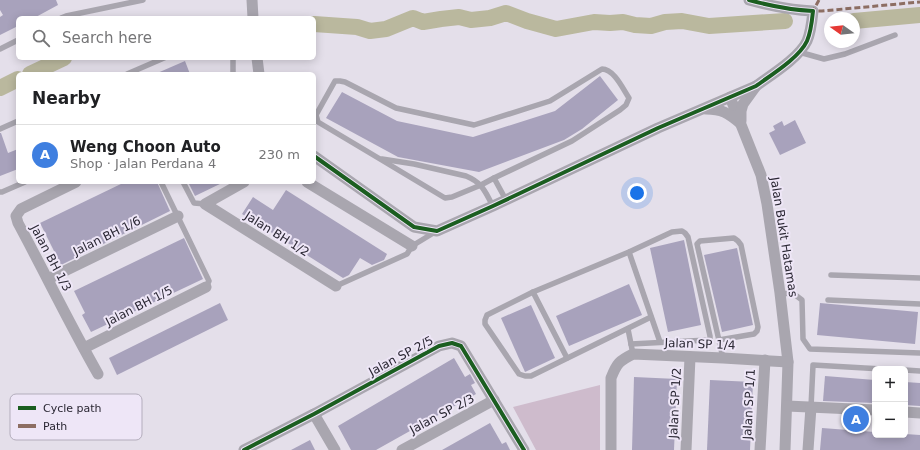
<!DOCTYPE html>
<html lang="en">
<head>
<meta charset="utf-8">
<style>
	body { margin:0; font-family:"DejaVu Sans",sans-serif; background:#f6f6f6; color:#202124 }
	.controls { position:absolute; right:12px; bottom:12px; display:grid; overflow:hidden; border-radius:6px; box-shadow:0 2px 10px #0003 }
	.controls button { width:36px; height:36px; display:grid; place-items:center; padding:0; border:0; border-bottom:1px solid #e0e0e0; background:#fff; color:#202124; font:20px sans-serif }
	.compass { position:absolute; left:824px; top:12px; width:36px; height:36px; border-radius:50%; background:#fff; box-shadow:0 2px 10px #0003; rotate:285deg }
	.you { position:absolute; left:637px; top:193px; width:14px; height:14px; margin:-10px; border:3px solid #fff; border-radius:50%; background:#1a73e8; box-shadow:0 0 0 6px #1a73e833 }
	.badge { display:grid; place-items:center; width:26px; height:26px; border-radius:50%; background:#6b6773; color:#fff; font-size:13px; font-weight:700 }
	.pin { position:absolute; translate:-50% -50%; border:2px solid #fff; box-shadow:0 1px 4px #0006 }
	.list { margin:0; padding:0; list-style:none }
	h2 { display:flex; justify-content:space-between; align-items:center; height:52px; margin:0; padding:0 16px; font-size:17px }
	h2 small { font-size:13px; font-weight:400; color:#757577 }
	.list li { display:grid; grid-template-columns:26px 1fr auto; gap:12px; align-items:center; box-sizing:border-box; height:60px; padding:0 16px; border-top:1px solid #e0e0e0 }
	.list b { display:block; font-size:15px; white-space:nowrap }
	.list p { margin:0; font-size:13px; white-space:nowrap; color:#757577 }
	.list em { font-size:13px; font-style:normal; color:#757577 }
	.icon { flex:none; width:22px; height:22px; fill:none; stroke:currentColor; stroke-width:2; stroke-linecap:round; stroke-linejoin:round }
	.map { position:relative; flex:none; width:920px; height:450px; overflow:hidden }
	.search { position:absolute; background:#fff; box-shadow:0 2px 10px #0003; left:16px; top:16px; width:300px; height:44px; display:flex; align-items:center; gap:10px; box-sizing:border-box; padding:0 14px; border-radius:6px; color:#757577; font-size:15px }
	.panel { position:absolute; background:#fff; box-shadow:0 2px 10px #0003; left:16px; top:72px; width:300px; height:112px; border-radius:6px }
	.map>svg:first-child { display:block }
</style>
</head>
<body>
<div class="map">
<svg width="920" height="450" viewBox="0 0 920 450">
	<rect width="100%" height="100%" fill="#e4dfea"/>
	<!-- green -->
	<polygon fill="#cebbcc" points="600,385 600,450 536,450 513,407"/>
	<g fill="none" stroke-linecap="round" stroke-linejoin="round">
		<!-- river -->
		<g stroke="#bab89e" stroke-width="16">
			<polyline points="854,21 920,15"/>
			<polyline points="314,24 357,27 370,31 386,29 413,18 423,22 441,19 459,17 471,20 490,18 506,13 527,21 556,29 594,22 610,23 623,22 635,25 651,26 665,22 682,21 709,26 785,21"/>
			<polyline points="30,74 64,58"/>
			<polyline points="0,88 18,79"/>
		</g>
	</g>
	<!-- building -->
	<g fill="#a8a2bc">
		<polygon points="0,0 56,0 58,5 34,18 18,18 18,26 0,35 0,17 3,15 0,10"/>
		<polygon points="185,61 190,74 155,74"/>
		<polygon points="600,76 618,100 582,129 564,140 479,172 398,157 326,118 342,92 397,121 473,137 555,111"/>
		<polygon points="795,120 806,143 780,155 769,133 775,130 773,126 782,121 784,126"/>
		<polygon points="0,133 1,133 8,153 18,149 18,169 0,176"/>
		<polygon points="125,182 157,182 170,211 61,265 40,223"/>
		<polygon points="188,182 224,182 195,196"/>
		<polygon points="286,190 387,254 384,260 372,265 360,258 349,275 343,278 242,214 253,197 273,210"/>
		<polygon points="184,238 203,279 91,332 82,315 85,313 74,291"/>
		<polygon points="684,240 701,325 668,332 650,248"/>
		<polygon points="737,248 753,325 722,332 704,255"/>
		<polygon points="629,284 642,315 569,346 556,316"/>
		<polygon points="220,303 228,320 117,375 109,358"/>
		<polygon points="820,303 918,312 915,344 817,335"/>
		<polygon points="531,305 555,358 525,372 501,318"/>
		<polygon points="454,358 465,377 470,374 475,383 471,385 476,394 376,450 351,450 338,426"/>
		<polygon points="825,376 875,380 875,403 823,401"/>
		<polygon points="634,377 677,379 674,450 632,450"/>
		<polygon points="710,380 753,382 750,450 707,450"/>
		<polygon points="905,382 920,383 920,406 905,405"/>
		<polygon points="490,423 502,444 506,442 510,450 442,450"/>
		<polygon points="822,428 875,432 875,435 905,435 905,434 920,435 920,450 820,450"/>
		<polygon points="310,440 315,450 291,450"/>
	</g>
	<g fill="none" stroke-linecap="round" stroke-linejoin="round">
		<!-- service -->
		<g stroke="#a9a6af" stroke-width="5.5">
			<polyline points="61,18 66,16 143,0"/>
			<polyline points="0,49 18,40"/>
			<polyline points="799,52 824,59 845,54 895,35"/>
			<polyline points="233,58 233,74"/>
			<path d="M 602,69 C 614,69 623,89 629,98 L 626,105 L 620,110 L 572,141 L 494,178 L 481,185 L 452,197 L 445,198 L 380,159 L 318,122 L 316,115 L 335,81 L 340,81 L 345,82 L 396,108 L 474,125 L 550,101 Z"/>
			<polyline points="127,74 164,58"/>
			<polyline points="0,129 18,121"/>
			<path d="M 382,159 L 414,164 L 466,176 C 483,183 485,192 493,206"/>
			<polyline points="494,178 506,200"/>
			<polyline points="161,182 209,281 206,287"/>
			<polyline points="183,182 194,203 205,204"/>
			<polyline points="0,192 2,192 25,182"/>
			<polyline points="629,252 660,342"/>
			<polyline points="831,275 920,278"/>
			<polyline points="336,286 407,254 412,246 435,232"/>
			<polyline points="533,292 567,358"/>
			<polyline points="780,293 794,294 802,300 803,339 810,349 920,353"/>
			<polyline points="828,300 920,304"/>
			<polyline points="628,329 633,354"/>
			<polyline points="719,340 754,334 757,331 758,327 741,245 738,241 734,238 700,241 697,244 723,358"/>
			<polyline points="631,344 708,340 710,339 710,336 688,237 685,233 682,231 672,232 629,252 533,292 487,315 485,320 485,324 519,374 525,376 531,376 651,317"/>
			<polyline points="905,370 920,371"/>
			<polyline points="811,407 813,365 882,369"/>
		</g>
		<!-- minor -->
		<g stroke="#a9a6af" stroke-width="11">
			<polyline points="252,0 253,18"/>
			<polyline points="257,58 259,74"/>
			<polyline points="730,97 761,175 767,204 780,293 788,362 785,450"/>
			<path d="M 706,109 C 722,109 728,113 740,123"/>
			<polyline points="741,121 741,111 743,104 756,86"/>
			<path d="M 314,156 L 414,227 L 437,231 L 493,206 L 658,128 L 756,86 C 771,75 799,58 807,41 C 811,32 812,21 813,11 C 791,10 771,6 749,0"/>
			<path d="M 76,182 L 21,209 L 16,216 L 18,223 C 45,273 70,325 98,374"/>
			<polyline points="244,182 205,204 336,286"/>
			<polyline points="307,182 412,246"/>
			<polyline points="48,279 178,216"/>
			<polyline points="84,348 206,287"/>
			<polyline points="787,406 875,410"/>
			<polyline points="905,412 920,413"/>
			<polyline points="314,414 335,450"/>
			<polyline points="244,450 314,414 439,346 452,343 461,346 524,450"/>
			<polyline points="402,450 494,400"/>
			<path d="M 611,450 L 611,378 C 617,363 619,361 633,354 L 723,358 L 788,362"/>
			<polyline points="686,450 690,357"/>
			<polyline points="760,450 765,360"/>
			<polyline points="808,450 811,407"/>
		</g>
		<!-- quiet -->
		<polyline stroke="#8d6e63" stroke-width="3" stroke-dasharray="6 3" stroke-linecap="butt" points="819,0 813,11 822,11 920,2"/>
		<defs>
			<g id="cycleway">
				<path d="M 314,156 L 414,227 L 437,231 L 493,206 L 658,128 L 756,86 C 771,75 799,58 807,41 C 811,32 812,21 813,11 C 791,10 771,6 749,0"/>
				<polyline points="244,450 314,414 439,346 452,343 461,346 524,450"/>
			</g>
		</defs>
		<!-- cycleway casing -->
		<use href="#cycleway" stroke="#eee6f7" stroke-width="6"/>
		<!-- cycleway -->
		<use href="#cycleway" stroke="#1b5e20" stroke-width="4"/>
	</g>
	<g text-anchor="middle" stroke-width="4" stroke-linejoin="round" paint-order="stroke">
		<!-- street labels -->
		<g font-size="12" fill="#2a2733" stroke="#eee6f7">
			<text transform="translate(277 234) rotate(32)" y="4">Jalan BH 1/2</text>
			<text transform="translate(107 236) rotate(-26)" y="4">Jalan BH 1/6</text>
			<text transform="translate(784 237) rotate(81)" y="4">Jalan Bukit Hatamas</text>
			<text transform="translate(51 258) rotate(62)" y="4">Jalan BH 1/3</text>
			<text transform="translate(139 306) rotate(-27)" y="4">Jalan BH 1/5</text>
			<text transform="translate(700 344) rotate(2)" y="4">Jalan SP 1/4</text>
			<text transform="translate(401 356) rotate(-28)" y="4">Jalan SP 2/5</text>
			<text transform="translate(675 403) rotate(-87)" y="4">Jalan SP 1/2</text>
			<text transform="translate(749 404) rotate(-87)" y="4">Jalan SP 1/1</text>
			<text transform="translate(442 414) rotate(-28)" y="4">Jalan SP 2/3</text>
		</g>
	</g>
	<!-- legend -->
	<rect x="10" y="394" width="132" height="46" rx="6" fill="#eee6f7" stroke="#b3adbc" stroke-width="1"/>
	<rect x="18" y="406" width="18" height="4" fill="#1b5e20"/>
	<rect x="18" y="424" width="18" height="4" fill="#8d6e63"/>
	<g font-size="11" fill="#2a2733">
		<text x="43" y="412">Cycle path</text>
		<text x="43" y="430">Path</text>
	</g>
</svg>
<div class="controls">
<button>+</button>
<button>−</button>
</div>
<svg class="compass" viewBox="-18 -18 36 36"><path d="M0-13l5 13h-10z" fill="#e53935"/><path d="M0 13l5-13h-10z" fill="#757577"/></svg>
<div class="you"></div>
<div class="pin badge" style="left:856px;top:419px;background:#3f7fe0">A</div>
<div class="search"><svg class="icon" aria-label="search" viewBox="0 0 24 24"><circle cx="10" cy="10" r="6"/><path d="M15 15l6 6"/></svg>Search here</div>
<section class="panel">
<h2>Nearby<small></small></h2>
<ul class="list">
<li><span class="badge" style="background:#3f7fe0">A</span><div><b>Weng Choon Auto</b><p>Shop · Jalan Perdana 4</p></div><em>230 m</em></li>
</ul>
</section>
</div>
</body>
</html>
